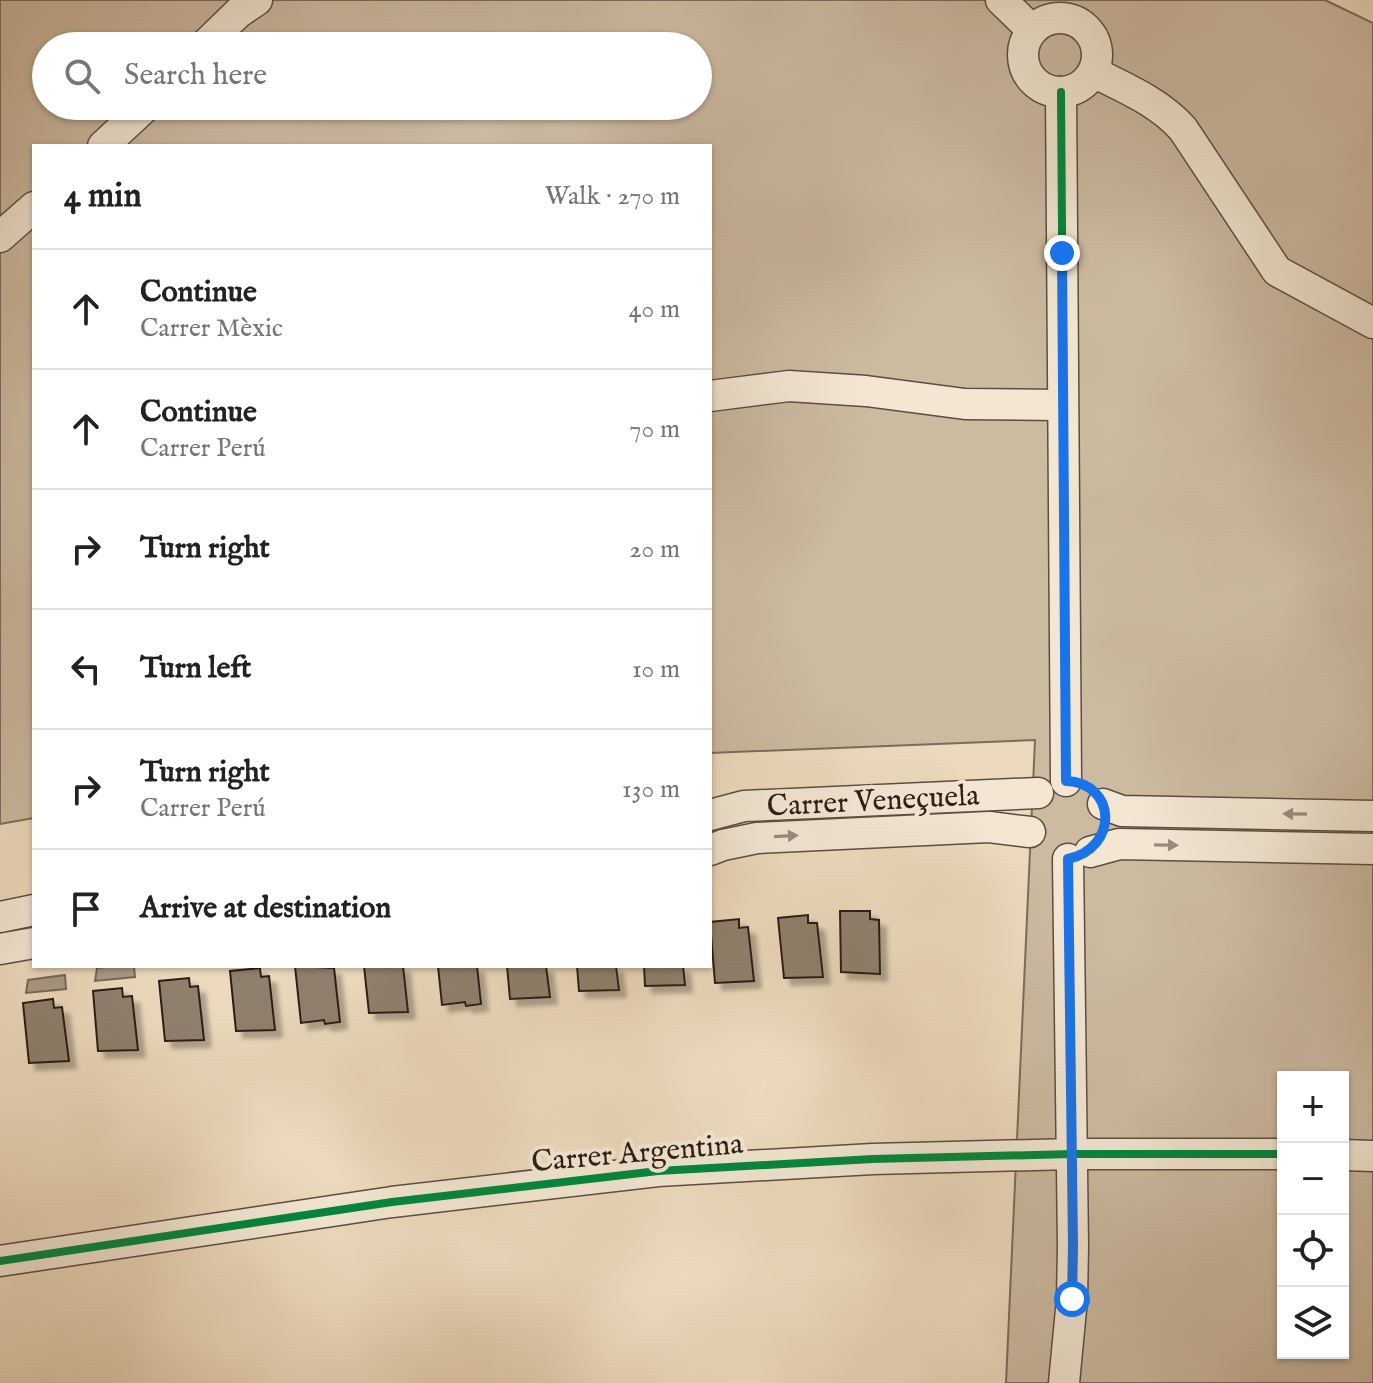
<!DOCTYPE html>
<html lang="en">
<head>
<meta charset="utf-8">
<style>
	body { margin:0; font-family:"IM FELL English",serif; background:#f6f6f6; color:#222 }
	.controls { position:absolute; right:24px; bottom:24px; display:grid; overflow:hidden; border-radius:0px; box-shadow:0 2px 6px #0004 }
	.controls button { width:72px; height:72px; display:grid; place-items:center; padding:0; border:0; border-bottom:2px solid #e0e0e0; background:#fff; color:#222; font:40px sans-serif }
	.stop { position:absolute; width:24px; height:24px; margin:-18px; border:6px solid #1a73e8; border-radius:50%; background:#fff }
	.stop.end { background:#1a73e8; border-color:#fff; box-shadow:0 2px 8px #0008 }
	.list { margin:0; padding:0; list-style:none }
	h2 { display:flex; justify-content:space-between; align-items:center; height:104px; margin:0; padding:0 32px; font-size:34px }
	h2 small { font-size:26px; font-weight:400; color:#767676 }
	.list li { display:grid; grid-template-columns:52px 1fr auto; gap:24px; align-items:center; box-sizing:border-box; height:120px; padding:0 32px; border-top:2px solid #e0e0e0 }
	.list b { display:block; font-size:30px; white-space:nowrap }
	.list p { margin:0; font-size:26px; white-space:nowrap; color:#767676 }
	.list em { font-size:26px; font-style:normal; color:#767676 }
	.icon { flex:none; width:44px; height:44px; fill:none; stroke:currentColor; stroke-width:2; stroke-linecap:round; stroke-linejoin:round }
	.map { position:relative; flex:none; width:1373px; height:1383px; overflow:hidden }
	.search { position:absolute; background:#fff; box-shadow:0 2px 6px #0004; left:32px; top:32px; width:680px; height:88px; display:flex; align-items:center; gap:20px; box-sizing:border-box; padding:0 28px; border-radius:44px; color:#767676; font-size:30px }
	.panel { position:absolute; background:#fff; box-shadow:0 2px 6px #0004; left:32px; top:144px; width:680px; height:824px; border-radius:0px }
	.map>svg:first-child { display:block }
</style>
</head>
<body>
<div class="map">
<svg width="1373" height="1383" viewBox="0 0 1373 1383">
	<defs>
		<filter id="shadow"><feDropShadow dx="7" dy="7" stdDeviation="2" flood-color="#0004"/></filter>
	</defs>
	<rect width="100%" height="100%" fill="#eddabd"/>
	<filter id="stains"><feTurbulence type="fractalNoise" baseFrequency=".0025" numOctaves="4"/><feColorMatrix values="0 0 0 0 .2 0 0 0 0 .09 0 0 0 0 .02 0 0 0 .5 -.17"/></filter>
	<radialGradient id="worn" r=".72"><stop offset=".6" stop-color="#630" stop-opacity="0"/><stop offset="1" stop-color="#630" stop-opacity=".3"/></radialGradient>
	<!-- green -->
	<path fill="#ccbaa1" stroke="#7b6c5c" stroke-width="2" fill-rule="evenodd" d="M 0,0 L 1325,0 L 1373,23 L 1373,1383 L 1006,1383 L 1035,740 L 710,753 L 710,146 L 34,146 L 34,818 L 0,824 ZM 46,46 L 698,46 L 698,106 L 46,106 ZM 1283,1077 L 1343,1077 L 1343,1353 L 1283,1353 Z"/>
	<!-- water -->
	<g fill="#ab9a85" stroke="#776959" stroke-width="2">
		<polygon points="116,966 134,966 135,977 95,981 97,968"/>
		<polygon points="65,975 66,989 26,993 28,980"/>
	</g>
	<!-- building -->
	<g fill="#8f806e" stroke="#2a1f18" stroke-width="2" filter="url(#shadow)">
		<polygon points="840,911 870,911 870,919 879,920 880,974 841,972"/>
		<polygon points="808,915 808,923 817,923 823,977 784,978 778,918"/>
		<polygon points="739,919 739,928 748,927 754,981 715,983 710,922"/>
		<polygon points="295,966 334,968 340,1022 325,1024 324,1020 301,1023"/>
		<polygon points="364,966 403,966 408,1012 369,1013"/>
		<polygon points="438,966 477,966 481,1004 466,1006 465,1002 442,1005"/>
		<polygon points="507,966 546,966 550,997 510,999"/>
		<polygon points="577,966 616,966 619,990 579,991"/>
		<polygon points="644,966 683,966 685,985 645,986"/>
		<polygon points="260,968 261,977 269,976 275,1030 236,1031 230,971"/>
		<polygon points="189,978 190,987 198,986 204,1040 165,1041 159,981"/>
		<polygon points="122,988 123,997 132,996 138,1050 98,1051 93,991"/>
		<polygon points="53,999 54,1008 62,1007 69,1061 29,1063 23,1003"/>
	</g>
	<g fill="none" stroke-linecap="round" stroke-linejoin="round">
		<defs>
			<g id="minor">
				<polyline points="1001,0 1032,30"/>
				<circle cx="1060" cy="55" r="37"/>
				<polyline points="204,46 238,13 257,0"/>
				<path d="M 1093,72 C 1125,88 1159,102 1183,129 L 1277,271 L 1373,323"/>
				<polyline points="1061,92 1066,781"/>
				<polyline points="103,146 146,106"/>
				<polyline points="0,237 34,207"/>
				<polyline points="710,396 789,386 866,391 965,404 1062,405"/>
				<polyline points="1103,804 1122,811 1373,816"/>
				<polyline points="710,815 744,806 1038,793"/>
				<polyline points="710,850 723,845 757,838 989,827 1030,832"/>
				<polyline points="1090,852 1119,844 1373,849"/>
				<polyline points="0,917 34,910"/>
				<polyline points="0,949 34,943"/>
				<polyline points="1343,1155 1373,1156"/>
				<polyline points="0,1261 392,1202 658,1171 873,1159 1072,1154 1283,1154"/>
				<polyline points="1064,1383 1072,1299 1073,1246 1068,859"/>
			</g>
		</defs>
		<!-- minor casing -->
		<use href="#minor" stroke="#5b4e41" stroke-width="33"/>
		<!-- minor -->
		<use href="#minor" stroke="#f3e7d4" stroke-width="30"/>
		<defs>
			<g id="cycleway">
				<polyline points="1061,92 1066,781"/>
				<polyline points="0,1261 392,1202 658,1171 873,1159 1072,1154 1283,1154"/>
			</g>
		</defs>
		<!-- cycleway casing -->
		<use href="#cycleway" stroke="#f3e7d4" stroke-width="13"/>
		<!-- cycleway -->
		<use href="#cycleway" stroke="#00873e" stroke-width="8"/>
	</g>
	<!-- one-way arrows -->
	<defs><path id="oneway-solid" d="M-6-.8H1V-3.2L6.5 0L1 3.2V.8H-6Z" transform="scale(2)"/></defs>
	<g fill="#998d7f">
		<use href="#oneway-solid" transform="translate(1295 814) rotate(-179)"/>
		<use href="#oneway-solid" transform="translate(786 836) rotate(-3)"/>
		<use href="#oneway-solid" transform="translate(1166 845) rotate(1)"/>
	</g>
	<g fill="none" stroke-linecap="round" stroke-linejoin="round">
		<!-- route -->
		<path stroke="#1a73e8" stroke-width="10" d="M 1062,253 L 1066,781 C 1117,783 1119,848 1068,859 L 1073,1246 L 1072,1299"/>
	</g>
	<g text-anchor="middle" stroke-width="8" stroke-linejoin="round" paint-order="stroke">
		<!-- street labels -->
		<g font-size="30" fill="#2a1f18" stroke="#f3e7d4">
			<text transform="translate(873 800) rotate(-3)" y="10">Carrer Veneçuela</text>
			<text transform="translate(637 1152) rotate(-5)" y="10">Carrer Argentina</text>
		</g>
	</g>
	<rect width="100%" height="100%" filter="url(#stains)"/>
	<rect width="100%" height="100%" fill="url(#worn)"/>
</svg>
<div class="controls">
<button>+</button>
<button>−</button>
<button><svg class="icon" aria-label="locate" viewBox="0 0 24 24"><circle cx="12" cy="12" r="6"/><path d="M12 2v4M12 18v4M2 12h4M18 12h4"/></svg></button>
<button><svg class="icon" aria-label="layers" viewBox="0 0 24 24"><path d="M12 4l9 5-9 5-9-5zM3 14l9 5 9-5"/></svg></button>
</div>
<div class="stop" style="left:1072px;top:1299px"></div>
<div class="stop end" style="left:1062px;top:253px"></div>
<div class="search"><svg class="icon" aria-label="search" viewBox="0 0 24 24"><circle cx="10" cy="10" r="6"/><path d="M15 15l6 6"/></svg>Search here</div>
<section class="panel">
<h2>4 min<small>Walk · 270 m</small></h2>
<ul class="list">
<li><svg class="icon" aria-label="ahead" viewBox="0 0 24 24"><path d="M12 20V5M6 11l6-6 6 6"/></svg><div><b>Continue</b><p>Carrer Mèxic</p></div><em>40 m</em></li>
<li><svg class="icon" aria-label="ahead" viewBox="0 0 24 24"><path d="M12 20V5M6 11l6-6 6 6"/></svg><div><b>Continue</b><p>Carrer Perú</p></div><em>70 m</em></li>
<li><svg class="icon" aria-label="right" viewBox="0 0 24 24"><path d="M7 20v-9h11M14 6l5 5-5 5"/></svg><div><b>Turn right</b></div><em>20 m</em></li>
<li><svg class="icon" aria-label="left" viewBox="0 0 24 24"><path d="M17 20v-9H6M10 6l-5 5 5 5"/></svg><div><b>Turn left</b></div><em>10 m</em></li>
<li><svg class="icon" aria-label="right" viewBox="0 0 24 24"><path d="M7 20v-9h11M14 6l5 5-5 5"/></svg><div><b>Turn right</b><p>Carrer Perú</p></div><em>130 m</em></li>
<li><svg class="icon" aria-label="arrive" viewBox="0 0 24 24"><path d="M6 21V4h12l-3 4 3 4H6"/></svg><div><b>Arrive at destination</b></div></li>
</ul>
</section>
</div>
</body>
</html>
